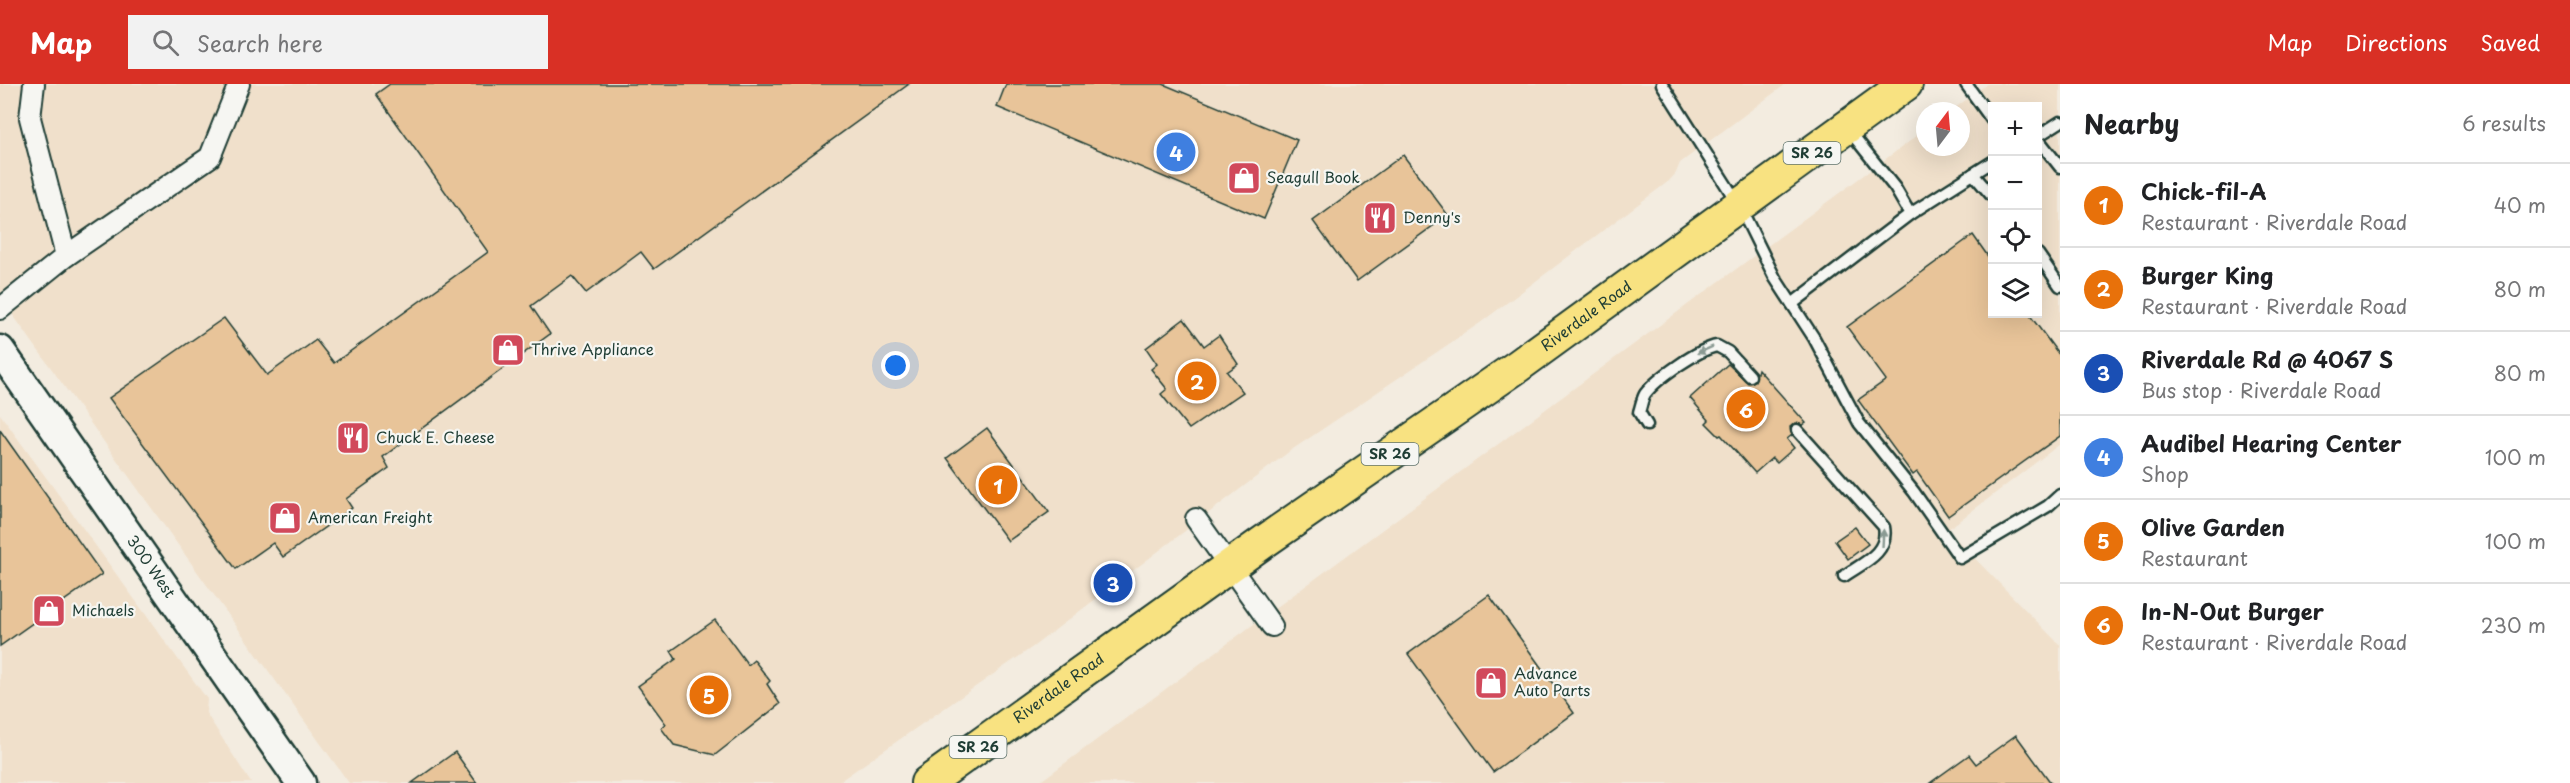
<!DOCTYPE html>
<html lang="en">
<head>
<meta charset="utf-8">
<style>
	body { margin:0; font-family:"Playpen Sans",sans-serif; background:#f2f2f2; color:#202124 }
	.controls { position:absolute; right:18px; top:18px; display:grid; overflow:hidden; border-radius:0px; box-shadow:0 6px 24px #0002 }
	.controls button { width:54px; height:54px; display:grid; place-items:center; padding:0; border:0; border-bottom:2px solid #e0e0e0; background:#fff; color:#202124; font:30px sans-serif }
	.compass { position:absolute; left:1916px; top:18px; width:54px; height:54px; border-radius:50%; background:#fff; box-shadow:0 6px 24px #0002; rotate:16deg }
	.you { position:absolute; left:896px; top:282px; width:21px; height:21px; margin:-15px; border:4px solid #fff; border-radius:50%; background:#1a73e8; box-shadow:0 0 0 9px #1a73e833 }
	.badge { display:grid; place-items:center; width:39px; height:39px; border-radius:50%; background:#d93025; color:#fff; font-size:20px; font-weight:700 }
	.pin { position:absolute; translate:-50% -50%; border:3px solid #fff; box-shadow:0 2px 6px #0006 }
	.list { margin:0; padding:0; list-style:none }
	h2 { display:flex; justify-content:space-between; align-items:center; height:78px; margin:0; padding:0 24px; font-size:26px }
	h2 small { font-size:20px; font-weight:400; color:#757577 }
	.list li { display:grid; grid-template-columns:39px 1fr auto; gap:18px; align-items:center; box-sizing:border-box; height:84px; padding:0 24px; border-top:2px solid #e0e0e0 }
	.list b { display:block; font-size:22px; white-space:nowrap }
	.list p { margin:0; font-size:20px; white-space:nowrap; color:#757577 }
	.list em { font-size:20px; font-style:normal; color:#757577 }
	.icon { flex:none; width:33px; height:33px; fill:none; stroke:currentColor; stroke-width:2; stroke-linecap:round; stroke-linejoin:round }
	.map { position:relative; flex:none; width:2060px; height:699px; overflow:hidden }
	header { display:flex; align-items:center; gap:36px; box-sizing:border-box; height:84px; padding:0 30px; background:#d93025; color:#fff }
	header strong { font-size:28px }
	nav { display:flex; gap:33px; margin-inline-start:auto; font-size:21px }
	.search { width:420px; height:54px; background:#f2f2f2; display:flex; align-items:center; gap:15px; box-sizing:border-box; padding:0 21px; border-radius:0px; color:#757577; font-size:22px }
	main { display:flex }
	aside { flex:1; background:#fff }
	.map>svg:first-child { display:block }
</style>
</head>
<body>
<header>
<strong>Map</strong>
<div class="search"><svg class="icon" aria-label="search" viewBox="0 0 24 24"><circle cx="10" cy="10" r="6"/><path d="M15 15l6 6"/></svg>Search here</div>
<nav><a>Map</a><a>Directions</a><a>Saved</a></nav>
</header>
<main>
<div class="map">
<svg width="2060" height="699" viewBox="0 0 2060 699">
	<rect width="100%" height="100%" fill="#f3ece0"/>
	<filter id="ink" filterUnits="userSpaceOnUse"><feTurbulence type="fractalNoise" baseFrequency=".0167" numOctaves="2"/><feDisplacementMap in="SourceGraphic" scale="12" xChannelSelector="R" yChannelSelector="G"/><feConvolveMatrix kernelMatrix="1 2 1 2 8 2 1 2 1" color-interpolation-filters="sRGB"/></filter>
	<g filter="url(#ink)">
		<!-- built -->
		<g fill="#f0e0cb" fill-rule="evenodd">
			<polygon points="0,0 1786,0 1680,79 1676,89 1669,97 1480,239 1290,367 1034,562 837,699 349,699 0,213"/>
			<path d="M 1987,0 L 2060,0 L 2060,360 L 1947,446 L 2060,561 L 2060,699 L 1038,699 L 1925,46 L 1925,63 L 1961,63 L 1961,27 L 1951,27 ZM 1992,22 L 2038,22 L 2038,230 L 1992,230 Z"/>
			<polygon points="0,330 207,615 206,629 251,699 0,699"/>
		</g>
		<!-- building -->
		<g fill="#e8c499" stroke="#1f3d34" stroke-width="1.5">
			<polygon points="390,0 909,0 654,185 641,168 586,209 572,192 531,222 550,250 383,373 389,384 346,415 352,424 283,473 273,459 236,485 109,314 224,234 267,291 316,256 334,279 488,168 376,10"/>
			<polygon points="1006,0 1163,0 1297,56 1264,135 997,23"/>
			<polygon points="1403,71 1448,131 1357,197 1313,137"/>
			<polygon points="1973,151 1992,178 1992,230 2029,230 2060,272 2060,352 1948,432 1917,388 1913,391 1858,316 1886,296 1847,243"/>
			<polygon points="1184,235 1204,262 1219,251 1238,280 1227,288 1243,308 1189,345 1161,310 1167,305 1151,285 1157,280 1146,264"/>
			<polygon points="1728,280 1748,299 1755,297 1758,285 1806,339 1803,341 1795,339 1790,343 1792,351 1787,355 1794,364 1777,379 1772,374 1755,389 1721,351 1719,352 1706,339 1709,336 1690,314"/>
			<polygon points="987,344 1049,428 1008,457 947,374"/>
			<polygon points="0,346 102,490 0,562"/>
			<polygon points="1855,443 1868,460 1848,475 1835,457"/>
			<polygon points="1489,511 1574,629 1493,688 1408,570"/>
			<polygon points="715,536 748,581 754,576 770,597 767,600 780,620 715,671 674,661 661,644 666,640 638,602 676,575 671,567"/>
			<polygon points="2016,651 2051,699 1930,699 1969,671 1976,680"/>
			<polygon points="455,668 477,699 412,699"/>
		</g>
		<g fill="none" stroke-linecap="round" stroke-linejoin="round">
			<defs>
				<g id="lane">
					<polyline points="1662,0 1740,123 1775,194 1814,254 1859,339 1914,408 1960,474 2048,422 2060,411"/>
					<polyline points="1966,0 1992,36"/>
					<polyline points="1848,45 1895,104 1910,130 1973,90 1992,112"/>
					<polyline points="2038,52 2060,38"/>
					<polyline points="2038,55 2060,83"/>
					<polyline points="1973,90 1992,78"/>
					<polyline points="2038,170 2060,202"/>
					<polyline points="1792,220 1910,130"/>
					<path d="M 1647,341 L 1639,328 C 1641,323 1642,315 1645,310 C 1657,294 1699,265 1717,262 L 1728,268 L 1750,292"/>
					<path d="M 1797,346 L 1884,443 C 1889,469 1863,479 1844,492"/>
				</g>
				<g id="street">
					<polyline points="34,0 30,34 66,172 210,73 239,0"/>
					<polyline points="0,225 66,172"/>
					<polyline points="1196,435 1272,542"/>
				</g>
				<g id="secondary">
					<path id="s1" d="M 0,266 L 301,699"/>
				</g>
				<g id="primary">
					<path id="s2" d="M 927,699 L 1262,459 L 1518,282 L 1906,0"/>
				</g>
			</defs>
			<!-- lane casing -->
			<use href="#lane" stroke="#1f3d34" stroke-width="15"/>
			<!-- street casing -->
			<use href="#street" stroke="#1f3d34" stroke-width="24"/>
			<!-- secondary casing -->
			<use href="#secondary" stroke="#1f3d34" stroke-width="33"/>
			<!-- primary casing -->
			<use href="#primary" stroke="#1f3d34" stroke-width="36"/>
			<!-- lane -->
			<use href="#lane" stroke="#f6f6f2" stroke-width="10"/>
			<!-- street -->
			<use href="#street" stroke="#f6f6f2" stroke-width="20"/>
			<!-- secondary -->
			<use href="#secondary" stroke="#f6f6f2" stroke-width="28"/>
			<!-- primary -->
			<use href="#primary" stroke="#f8e281" stroke-width="32"/>
		</g>
		<!-- one-way arrows -->
		<defs><path id="oneway-solid" d="M-6-.8H1V-3.2L6.5 0L1 3.2V.8H-6Z" transform="scale(1.5)"/></defs>
		<g fill="#8a9a93">
			<use href="#oneway-solid" transform="translate(1705 266) rotate(156)"/>
			<use href="#oneway-solid" transform="translate(1883 454) rotate(-87)"/>
		</g>
	</g>
	<!-- icons -->
	<defs>
		<symbol id="shop-square" viewBox="-11 -11 22 22"><rect x="-9" y="-9" width="18" height="18" rx="4" fill="#d1495b" stroke="#f6f6f2"/><path d="M-5-2.5h2.3a2.7 3.5 0 0 1 5.4 0H5L5.5 6h-11ZM-1.5-2.5h3a1.5 2.3 0 0 0-3 0Z" fill="#fff"/></symbol>
		<symbol id="restaurant-square" viewBox="-11 -11 22 22"><rect x="-9" y="-9" width="18" height="18" rx="4" fill="#d1495b" stroke="#f6f6f2"/><path d="M-5-6h1v4h1v-4h1v4h1v-4h1v5L-1.5 .5V6h-2V.5L-5-1ZM5-6V6H3V1.5H1.5Q1.5-4 5-6Z" fill="#fff"/></symbol>
	</defs>
	<g fill-rule="evenodd">
		<use href="#shop-square" x="1225" y="75" width="38" height="38"/>
		<use href="#restaurant-square" x="1361" y="115" width="38" height="38"/>
		<use href="#shop-square" x="489" y="247" width="38" height="38"/>
		<use href="#restaurant-square" x="334" y="335" width="38" height="38"/>
		<use href="#shop-square" x="266" y="415" width="38" height="38"/>
		<use href="#shop-square" x="30" y="508" width="38" height="38"/>
		<use href="#shop-square" x="1472" y="580" width="38" height="38"/>
	</g>
	<g text-anchor="middle" stroke-width="4.5" stroke-linejoin="round" paint-order="stroke">
		<!-- shield labels -->
		<g fill="#f6f6f2" stroke="#60746d" stroke-width="1.5">
			<rect x="1783.5" y="58" width="57" height="22" rx="4.5"/>
			<rect x="1361.5" y="359" width="57" height="22" rx="4.5"/>
			<rect x="949.5" y="652" width="57" height="22" rx="4.5"/>
		</g>
		<g font-size="14" font-weight="bold" fill="#1f3d34">
			<text x="1812" y="74">SR 26</text>
			<text x="1390" y="375">SR 26</text>
			<text x="978" y="668">SR 26</text>
		</g>
		<!-- poi labels -->
		<g font-size="15" fill="#1f3d34" stroke="#f6f6f2" text-anchor="start">
			<text x="1267" y="99">Seagull Book</text>
			<text x="1403" y="139">Denny's</text>
			<text x="531" y="271">Thrive Appliance</text>
			<text x="376" y="359">Chuck E. Cheese</text>
			<text x="308" y="439">American Freight</text>
			<text x="72" y="532">Michaels</text>
			<text x="1514" y="595">Advance<tspan x="1514" dy="17">Auto Parts</tspan></text>
		</g>
		<!-- street labels -->
		<g font-size="15" fill="#1f3d34" stroke="#f6f6f2">
			<text dy="5" stroke="none"><textPath href="#s2" startOffset="808">Riverdale Road</textPath></text>
			<text dy="5" stroke="none"><textPath href="#s1" startOffset="264">300 West</textPath></text>
			<text dy="5" stroke="none"><textPath href="#s2" startOffset="162">Riverdale Road</textPath></text>
		</g>
	</g>
</svg>
<div class="controls">
<button>+</button>
<button>−</button>
<button><svg class="icon" aria-label="locate" viewBox="0 0 24 24"><circle cx="12" cy="12" r="6"/><path d="M12 2v4M12 18v4M2 12h4M18 12h4"/></svg></button>
<button><svg class="icon" aria-label="layers" viewBox="0 0 24 24"><path d="M12 4l9 5-9 5-9-5zM3 14l9 5 9-5"/></svg></button>
</div>
<svg class="compass" viewBox="-18 -18 36 36"><path d="M0-13l5 13h-10z" fill="#e53935"/><path d="M0 13l5-13h-10z" fill="#757577"/></svg>
<div class="you"></div>
<div class="pin badge" style="left:998px;top:401px;background:#e8710a">1</div>
<div class="pin badge" style="left:1197px;top:297px;background:#e8710a">2</div>
<div class="pin badge" style="left:1113px;top:499px;background:#1a4fb4">3</div>
<div class="pin badge" style="left:1176px;top:68px;background:#3f7fe0">4</div>
<div class="pin badge" style="left:709px;top:611px;background:#e8710a">5</div>
<div class="pin badge" style="left:1746px;top:325px;background:#e8710a">6</div>
</div>
<aside>
<h2>Nearby<small>6 results</small></h2>
<ul class="list">
<li><span class="badge" style="background:#e8710a">1</span><div><b>Chick-fil-A</b><p>Restaurant · Riverdale Road</p></div><em>40 m</em></li>
<li><span class="badge" style="background:#e8710a">2</span><div><b>Burger King</b><p>Restaurant · Riverdale Road</p></div><em>80 m</em></li>
<li><span class="badge" style="background:#1a4fb4">3</span><div><b>Riverdale Rd @ 4067 S</b><p>Bus stop · Riverdale Road</p></div><em>80 m</em></li>
<li><span class="badge" style="background:#3f7fe0">4</span><div><b>Audibel Hearing Center</b><p>Shop</p></div><em>100 m</em></li>
<li><span class="badge" style="background:#e8710a">5</span><div><b>Olive Garden</b><p>Restaurant</p></div><em>100 m</em></li>
<li><span class="badge" style="background:#e8710a">6</span><div><b>In-N-Out Burger</b><p>Restaurant · Riverdale Road</p></div><em>230 m</em></li>
</ul>
</aside>
</main>
</body>
</html>
